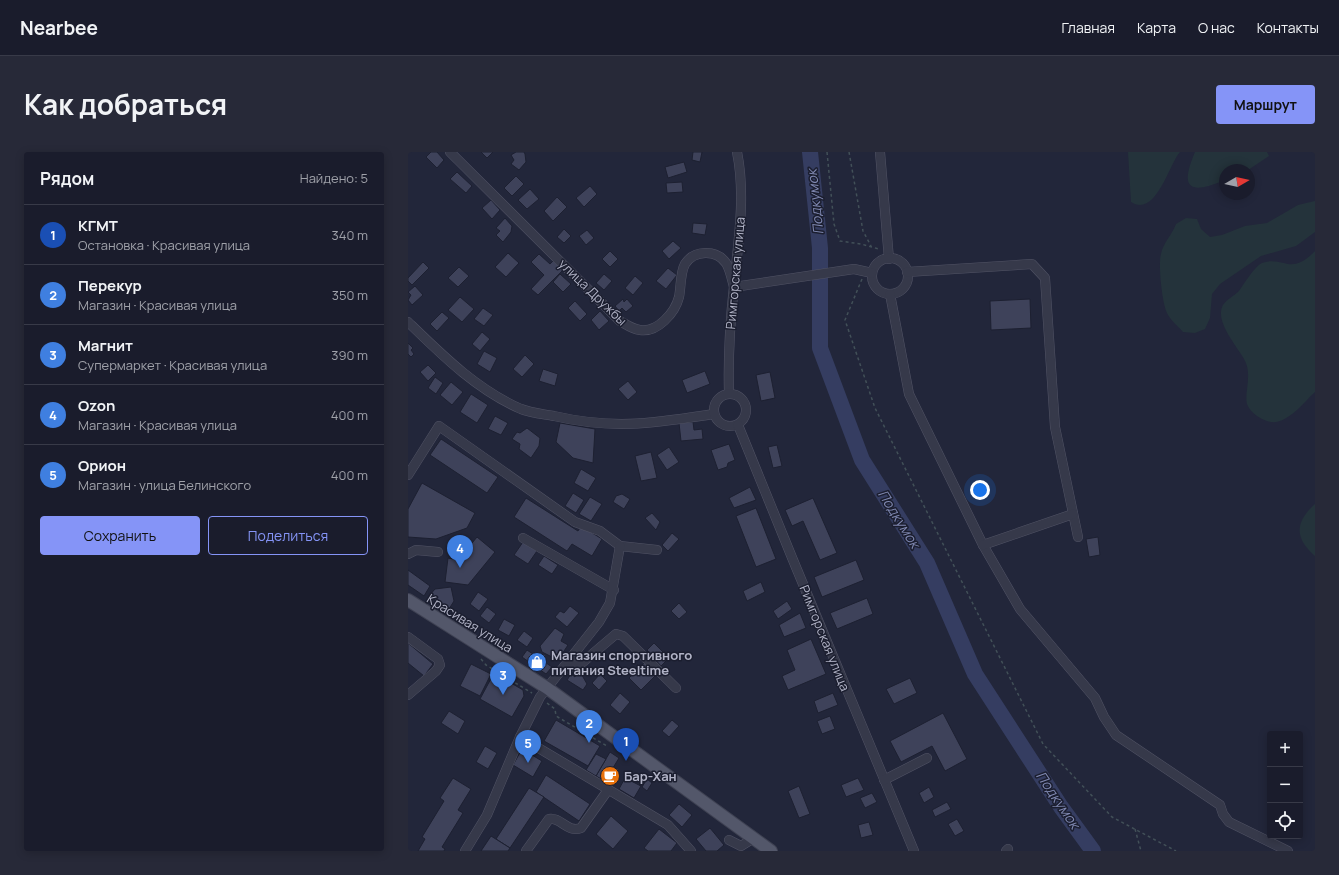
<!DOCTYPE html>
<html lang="ru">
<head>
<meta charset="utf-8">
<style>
	body { margin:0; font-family:Manrope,sans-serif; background:#272938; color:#f1f3f6 }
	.controls { position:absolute; right:12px; bottom:12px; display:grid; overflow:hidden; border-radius:4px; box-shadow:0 2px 10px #0003 }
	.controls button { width:36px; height:36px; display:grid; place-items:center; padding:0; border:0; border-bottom:1px solid #383a48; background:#1a1c2c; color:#f1f3f6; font:20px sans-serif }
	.compass { position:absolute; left:811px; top:12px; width:36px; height:36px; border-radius:50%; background:#1a1c2c; box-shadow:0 2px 10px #0003; rotate:81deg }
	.you { position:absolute; left:572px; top:338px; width:14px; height:14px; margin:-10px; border:3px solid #fff; border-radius:50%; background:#1a73e8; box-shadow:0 0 0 6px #1a73e833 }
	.badge { display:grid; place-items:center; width:26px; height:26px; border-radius:50%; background:#8594f7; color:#fff; font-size:13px; font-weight:700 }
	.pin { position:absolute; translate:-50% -33px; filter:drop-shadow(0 1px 2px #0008) }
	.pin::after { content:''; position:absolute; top:21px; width:14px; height:12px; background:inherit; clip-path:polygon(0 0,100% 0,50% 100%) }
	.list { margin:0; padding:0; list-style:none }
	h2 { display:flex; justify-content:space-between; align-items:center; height:52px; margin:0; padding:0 16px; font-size:17px }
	h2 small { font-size:13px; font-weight:400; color:#9fa1a9 }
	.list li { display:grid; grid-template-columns:26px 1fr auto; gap:12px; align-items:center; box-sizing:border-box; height:60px; padding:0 16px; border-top:1px solid #383a48 }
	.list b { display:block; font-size:15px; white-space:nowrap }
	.list p { margin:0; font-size:13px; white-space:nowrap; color:#9fa1a9 }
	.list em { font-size:13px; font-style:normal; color:#9fa1a9 }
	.actions { display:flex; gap:8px; padding:12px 16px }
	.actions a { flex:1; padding:9px 0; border:1px solid #8594f7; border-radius:4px; text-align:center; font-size:14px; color:#8594f7 }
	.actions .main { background:#8594f7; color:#111 }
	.icon { flex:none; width:22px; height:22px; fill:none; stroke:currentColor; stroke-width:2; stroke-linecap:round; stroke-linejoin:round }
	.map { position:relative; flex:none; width:907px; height:699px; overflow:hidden; border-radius:4px }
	header { display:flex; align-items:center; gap:24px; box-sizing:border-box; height:56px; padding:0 20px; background:#1a1c2c; border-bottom:1px solid #383a48 }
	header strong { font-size:19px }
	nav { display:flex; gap:22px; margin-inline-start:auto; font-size:14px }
	.intro { display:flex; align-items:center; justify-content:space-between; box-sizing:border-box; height:96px; padding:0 24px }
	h1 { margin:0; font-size:28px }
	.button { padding:10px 18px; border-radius:4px; background:#8594f7; color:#111; font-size:14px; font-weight:700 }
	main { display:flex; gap:24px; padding:0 24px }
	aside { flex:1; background:#1a1c2c; border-radius:4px; box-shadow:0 2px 10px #0003 }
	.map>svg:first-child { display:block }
</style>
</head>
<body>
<header>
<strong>Nearbee</strong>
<nav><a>Главная</a><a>Карта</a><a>О нас</a><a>Контакты</a></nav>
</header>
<div class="intro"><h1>Как добраться</h1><a class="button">Маршрут</a></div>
<main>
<aside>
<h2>Рядом<small>Найдено: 5</small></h2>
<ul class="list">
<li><span class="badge" style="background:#1a4fb4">1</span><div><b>КГМТ</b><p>Остановка · Красивая улица</p></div><em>340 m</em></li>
<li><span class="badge" style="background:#3f7fe0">2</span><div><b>Перекур</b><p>Магазин · Красивая улица</p></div><em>350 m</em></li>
<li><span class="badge" style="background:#3f7fe0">3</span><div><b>Магнит</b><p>Супермаркет · Красивая улица</p></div><em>390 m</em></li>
<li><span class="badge" style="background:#3f7fe0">4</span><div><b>Ozon</b><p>Магазин · Красивая улица</p></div><em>400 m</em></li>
<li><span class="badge" style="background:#3f7fe0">5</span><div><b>Орион</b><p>Магазин · улица Белинского</p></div><em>400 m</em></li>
</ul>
<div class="actions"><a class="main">Сохранить</a><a>Поделиться</a></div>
</aside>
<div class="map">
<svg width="907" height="699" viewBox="0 0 907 699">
	<rect width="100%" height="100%" fill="#22263a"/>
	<!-- green -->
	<g fill="#24333b">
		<path d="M 720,0 L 772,0 C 761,12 748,66 723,50 Z"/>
		<path d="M 787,0 L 859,0 L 861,4 L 840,18 L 817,18 L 817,28 C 782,43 771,37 787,0 Z"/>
		<path d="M 907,49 L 907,80 L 888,94 L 853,104 L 812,132 L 804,142 L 802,166 L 797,177 L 787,181 L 775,180 C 770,174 762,168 759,161 C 754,151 750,112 753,102 C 755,91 764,83 768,72 L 778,66 L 789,67 L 793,77 L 802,85 L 814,83 L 837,74 L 859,71 L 890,53 Z"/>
		<path d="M 907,99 L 907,240 C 896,250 880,272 863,270 C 855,269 842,261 839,252 C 836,240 845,222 836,207 C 829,194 806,169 815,153 C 819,147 826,144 831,139 C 836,132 847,114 854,111 C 876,103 882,125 907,99 Z"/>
		<path d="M 907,352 L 907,404 C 886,386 887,370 907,352 Z"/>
	</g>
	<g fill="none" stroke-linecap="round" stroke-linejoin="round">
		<!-- river -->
		<polyline stroke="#353d61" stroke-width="16" points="402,0 412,96 412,196 454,308 519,411 567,522 653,655 685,699"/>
	</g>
	<!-- building -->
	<g fill="#3e425a" stroke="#1d2031">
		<polygon points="23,0 29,0 36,8 29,16 18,5"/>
		<polygon points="73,0 85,0 79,6"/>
		<polygon points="108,0 116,0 117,2 118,10 111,18 103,12 106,8 103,3"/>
		<polygon points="285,0 294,0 292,10 284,8"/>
		<polygon points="276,10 279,20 260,26 257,15"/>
		<polygon points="49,20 64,34 58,41 42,27"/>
		<polygon points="108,24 116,32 104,44 96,36"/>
		<polygon points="274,30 275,40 259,41 258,31"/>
		<polygon points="182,34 189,42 176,55 168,46"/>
		<polygon points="122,37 131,47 119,57 110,48"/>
		<polygon points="149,45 159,55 145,69 136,59"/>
		<polygon points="83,48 92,58 84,67 74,56"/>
		<polygon points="97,66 104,74 103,80 95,90 88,83 92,79 88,76"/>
		<polygon points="285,71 299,72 297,83 284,81"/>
		<polygon points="156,77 163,84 156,91 149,85"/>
		<polygon points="179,78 186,86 178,93 171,84"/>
		<polygon points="265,89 273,96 261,107 254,99"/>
		<polygon points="202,99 210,107 202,115 194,107"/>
		<polygon points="100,101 111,111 98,125 87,115"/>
		<polygon points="131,102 142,112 145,109 155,118 130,143 123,137 136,123 123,110"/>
		<polygon points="15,110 21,116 4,133 0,129 0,126"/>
		<polygon points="51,115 61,124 50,135 40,126"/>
		<polygon points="260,116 269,123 258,137 248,129"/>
		<polygon points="152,122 163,132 155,140 145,130"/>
		<polygon points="196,122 204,129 196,138 188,131"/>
		<polygon points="227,124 235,131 225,143 217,136"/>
		<polygon points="7,134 15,143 4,153 0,148 3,143 0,140"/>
		<polygon points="52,145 66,157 54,170 40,158"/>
		<polygon points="215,147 216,150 219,147 225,154 218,160 214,156 211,159 207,154"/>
		<polygon points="622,147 623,176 583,178 582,149"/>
		<polygon points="167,149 179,162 172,169 160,156"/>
		<polygon points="75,156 85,163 76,174 66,167"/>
		<polygon points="192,159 201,169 191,178 183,168"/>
		<polygon points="34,160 41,166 29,179 22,172"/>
		<polygon points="74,180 82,187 72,199 64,192"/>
		<polygon points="0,191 5,196 3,198 6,202 3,205 0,202"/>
		<polygon points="76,199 89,206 82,220 69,212"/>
		<polygon points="117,203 126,212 114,225 105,217"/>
		<polygon points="20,213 28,221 20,229 12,220"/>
		<polygon points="135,217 150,222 147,234 131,229"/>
		<polygon points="297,219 302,232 279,241 274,228"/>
		<polygon points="362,220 367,246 353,249 348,223"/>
		<polygon points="27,225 35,231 28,242 20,236"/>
		<polygon points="220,229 229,240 220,248 210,237"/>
		<polygon points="43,230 55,240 44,253 32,243"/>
		<polygon points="63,242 80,253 69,271 52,260"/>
		<polygon points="87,264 100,271 93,283 80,277"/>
		<polygon points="285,270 286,278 294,277 295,287 273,289 271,271"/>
		<polygon points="152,271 187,277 185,311 165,306 148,290"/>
		<polygon points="119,276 132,286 131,294 123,306 111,297 112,292 104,287 109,280 112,281"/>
		<polygon points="33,287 90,325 79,341 22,303"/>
		<polygon points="321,292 327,308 320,311 319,315 310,318 303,298"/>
		<polygon points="369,293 374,314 365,316 360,295"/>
		<polygon points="261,295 271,310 259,318 249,303"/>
		<polygon points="243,300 249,326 233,329 227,304"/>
		<polygon points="173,317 188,326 180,339 166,331"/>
		<polygon points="14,331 67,361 59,376 28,387 0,385 0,357"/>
		<polygon points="342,335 348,348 326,356 321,346"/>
		<polygon points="165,341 176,348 168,361 157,354"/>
		<polygon points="214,342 222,347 216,357 205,350 208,344"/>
		<polygon points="182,345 194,352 183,369 171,362"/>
		<polygon points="118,346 170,379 173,374 194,387 184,404 164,392 159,399 106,365"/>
		<polygon points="405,346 429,401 412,408 395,369 384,374 377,358"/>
		<polygon points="348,356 368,407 348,415 328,364"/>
		<polygon points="244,361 252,370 248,378 237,366"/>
		<polygon points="264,381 271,387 260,399 254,393"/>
		<polygon points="69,385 87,400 60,433 37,430 40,406 50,408"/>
		<polygon points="690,385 692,403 681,405 678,387"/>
		<polygon points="115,390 129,399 120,412 106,403"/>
		<polygon points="136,404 150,413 144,422 130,413"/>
		<polygon points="448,408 456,428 414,445 406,425"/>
		<polygon points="0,418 22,434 16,444 0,433"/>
		<polygon points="353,430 357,440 339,449 335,439"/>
		<polygon points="43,435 46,449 41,457 21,444 27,437"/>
		<polygon points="70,440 80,447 71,459 62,452"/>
		<polygon points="459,446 465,462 429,477 422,461"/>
		<polygon points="379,449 384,457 370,467 365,459"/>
		<polygon points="271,451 279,460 271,467 263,459"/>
		<polygon points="162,454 171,461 159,475 147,465 152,459 156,461"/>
		<polygon points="79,455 88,462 81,471 72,464"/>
		<polygon points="392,461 398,476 376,485 371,473"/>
		<polygon points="96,467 107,473 101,484 90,478"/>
		<polygon points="147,476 156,482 153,489 160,493 150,508 134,500 132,494"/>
		<polygon points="116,479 125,486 119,495 109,488"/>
		<polygon points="403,487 418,522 380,538 374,524 387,518 379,498"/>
		<polygon points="0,491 25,512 16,524 0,511"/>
		<polygon points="246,491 261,506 253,514 239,498"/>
		<polygon points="119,498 144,515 138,522 114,505"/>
		<polygon points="236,511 248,523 233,538 221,526"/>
		<polygon points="63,512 83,522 72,544 52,534"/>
		<polygon points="171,518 179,532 175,538 159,528 163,522 167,525"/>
		<polygon points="86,521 115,538 116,544 104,565 72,547"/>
		<polygon points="192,522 199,529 191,538 184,531"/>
		<polygon points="502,526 509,541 486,552 478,537"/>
		<polygon points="212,541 222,550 212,562 202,553"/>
		<polygon points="425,541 430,553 410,561 406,549"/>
		<polygon points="41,559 57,569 50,582 33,571"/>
		<polygon points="535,561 559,607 537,619 524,594 493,610 482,589"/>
		<polygon points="422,564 427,577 414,582 409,569"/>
		<polygon points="148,568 192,594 180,614 136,589"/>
		<polygon points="264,568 271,574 261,585 254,579"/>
		<polygon points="77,594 89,601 80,617 68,610"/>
		<polygon points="114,597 134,609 125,625 105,613"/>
		<polygon points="202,600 211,606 197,629 188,624"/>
		<polygon points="188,602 198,607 188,624 178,618"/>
		<polygon points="204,618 207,619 200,631 197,629"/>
		<polygon points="138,623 182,652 171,669 128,640"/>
		<polygon points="45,626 63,637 50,658 55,661 34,695 37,697 36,699 10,699 17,687 14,685 36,649 32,646"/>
		<polygon points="217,626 233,634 226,646 211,637"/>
		<polygon points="450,626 456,638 438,645 433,633"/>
		<polygon points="239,627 244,631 239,639 234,635"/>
		<polygon points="391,634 402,662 391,666 380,639"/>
		<polygon points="521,635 526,645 516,651 511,641"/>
		<polygon points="121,636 136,645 102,696 88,687"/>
		<polygon points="464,641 469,650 457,656 452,646"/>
		<polygon points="539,650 543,657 527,665 524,658"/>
		<polygon points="271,652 284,663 274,675 261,663"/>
		<polygon points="203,664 220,679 205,697 188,682"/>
		<polygon points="549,667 556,679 547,684 540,672"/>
		<polygon points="461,670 465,683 453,686 450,673"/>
		<polygon points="302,676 316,693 309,699 298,699 288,687"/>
		<polygon points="251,677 269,691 263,699 240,699 236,696"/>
		<polygon points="83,684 102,696 100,699 73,699"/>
	</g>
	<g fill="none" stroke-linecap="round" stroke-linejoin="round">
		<defs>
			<g id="minor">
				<path d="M 42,0 L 212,169 C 219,173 224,177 232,178 C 249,181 267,161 271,145 C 273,136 272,121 277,112 C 286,98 308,97 318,111 C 322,117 324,128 326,135"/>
				<polyline points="472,0 481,107"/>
				<circle cx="482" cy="124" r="18"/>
				<polyline points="499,120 624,112 637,126 647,275 670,385"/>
				<polyline points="326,135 446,117 464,121"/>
				<polyline points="482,142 501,242 575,393 612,457 687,546 696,565 708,583 812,653 815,662 821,670 880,699"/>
				<path d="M 0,170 C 34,203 69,238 113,257 C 123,261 135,262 146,264 C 207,278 246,271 306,262"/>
				<path d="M 321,241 C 320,206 322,170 326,134 C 330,91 338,44 329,0"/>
				<circle cx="322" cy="258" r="16"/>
				<polyline points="330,273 385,408 506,699"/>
				<polyline points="0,323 31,274 167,370 192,379 212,394 249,398"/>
				<polyline points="115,386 206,438"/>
				<polyline points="575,393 665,362"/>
				<polyline points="0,402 8,398 30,400"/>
				<polyline points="0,485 30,507 32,513 28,519 0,543"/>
				<polyline points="152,519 175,510 208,482 215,484 268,536"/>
				<polyline points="112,585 260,673 283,699"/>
				<polyline points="476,628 519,606"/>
				<polyline points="321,688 333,694 346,686"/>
				<polyline points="57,699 79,663 112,585 132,545 191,470 202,451 212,394"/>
				<path d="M 118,699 L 141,667 C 153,665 159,681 173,676 L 200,638"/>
				<polyline points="598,699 600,697"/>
			</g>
			<polyline id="major" points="0,448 139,536 363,699"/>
		</defs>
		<!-- minor casing -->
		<use href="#minor" stroke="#515365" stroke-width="10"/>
		<!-- major casing -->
		<use href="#major" stroke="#3f4253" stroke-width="14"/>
		<!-- path -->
		<g stroke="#425058" stroke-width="1.5" stroke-dasharray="3 3" stroke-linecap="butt">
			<polyline points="419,0 426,72 432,89 453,92 471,97"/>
			<polyline points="441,0 455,79 463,94"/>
			<polyline points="454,127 437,168 467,256 635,592 704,665 768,699"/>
			<polyline points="73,507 78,513 124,541"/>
			<polyline points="139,551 147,557 148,564 199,594"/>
			<polyline points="727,677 733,699"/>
		</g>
		<!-- minor -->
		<use href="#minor" stroke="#36394a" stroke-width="9"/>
		<!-- major -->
		<use href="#major" stroke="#53576a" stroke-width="12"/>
	</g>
	<!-- icons -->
	<defs>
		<symbol id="shop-disc" viewBox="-11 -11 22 22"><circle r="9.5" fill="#3f7fe0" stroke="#1b1e2f"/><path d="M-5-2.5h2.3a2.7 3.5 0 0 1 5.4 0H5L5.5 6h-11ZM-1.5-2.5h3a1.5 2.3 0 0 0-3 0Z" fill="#fff"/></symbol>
		<symbol id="cafe-disc" viewBox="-11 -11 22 22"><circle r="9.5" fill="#e8710a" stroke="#1b1e2f"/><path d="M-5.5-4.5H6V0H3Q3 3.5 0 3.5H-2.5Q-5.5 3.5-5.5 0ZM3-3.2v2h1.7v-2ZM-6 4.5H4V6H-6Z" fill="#fff"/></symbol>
	</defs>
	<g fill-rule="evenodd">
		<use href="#shop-disc" x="118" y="499" width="22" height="22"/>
		<use href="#cafe-disc" x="191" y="613" width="22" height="22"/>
	</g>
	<g text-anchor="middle" stroke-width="3" stroke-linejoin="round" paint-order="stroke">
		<!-- street labels -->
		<g font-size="13" fill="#b1b3c6" stroke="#1b1e2f">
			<text transform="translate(327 121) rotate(-85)" y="5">Римгорская улица</text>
			<text transform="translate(185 140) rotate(44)" y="5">улица Дружбы</text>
			<text transform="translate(62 471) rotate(32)" y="5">Красивая улица</text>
			<text transform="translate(417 486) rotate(68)" y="5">Римгорская улица</text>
		</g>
		<!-- poi labels -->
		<g font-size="13" font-weight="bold" fill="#b1b3c6" stroke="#1b1e2f" text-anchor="start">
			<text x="143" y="508">Магазин спортивного<tspan x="143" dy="15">питания Steeltime</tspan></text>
			<text x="216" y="629">Бар-Хан</text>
		</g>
		<!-- water labels -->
		<g font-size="14" font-style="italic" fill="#8089b2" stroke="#1b1e2f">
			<text transform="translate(407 50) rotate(-96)" y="5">Подкумок</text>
			<text transform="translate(491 367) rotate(58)" y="5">Подкумок</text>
			<text transform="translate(650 648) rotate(56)" y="5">Подкумок</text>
		</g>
	</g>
</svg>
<div class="controls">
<button>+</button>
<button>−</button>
<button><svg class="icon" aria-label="locate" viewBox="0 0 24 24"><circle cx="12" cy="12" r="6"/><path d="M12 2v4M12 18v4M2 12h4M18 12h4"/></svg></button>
</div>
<svg class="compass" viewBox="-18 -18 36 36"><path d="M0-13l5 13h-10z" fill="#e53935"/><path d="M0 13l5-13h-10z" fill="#9fa1a9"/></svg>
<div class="you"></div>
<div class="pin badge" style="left:218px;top:609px;background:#1a4fb4">1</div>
<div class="pin badge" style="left:181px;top:591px;background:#3f7fe0">2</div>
<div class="pin badge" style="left:95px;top:543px;background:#3f7fe0">3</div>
<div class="pin badge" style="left:52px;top:416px;background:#3f7fe0">4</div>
<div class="pin badge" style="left:120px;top:611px;background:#3f7fe0">5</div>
</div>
</main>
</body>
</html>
